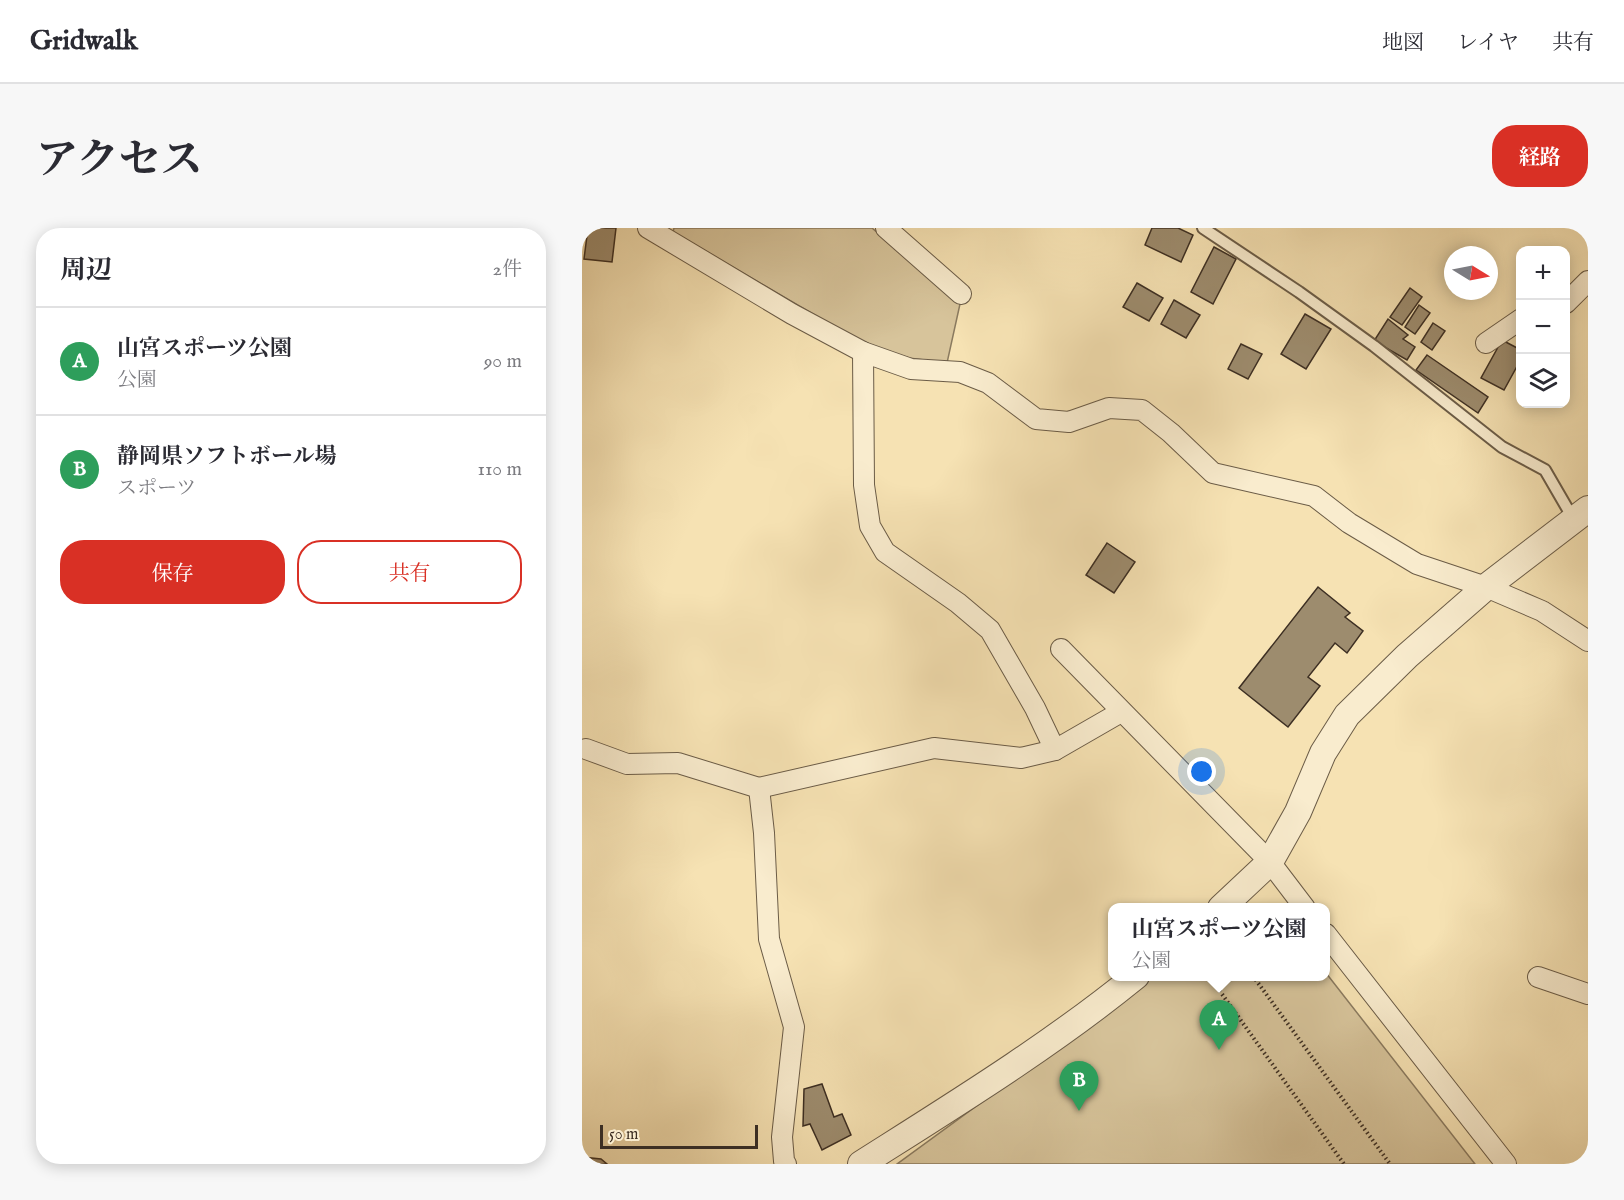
<!DOCTYPE html>
<html lang="ja">
<head>
<meta charset="utf-8">
<style>
	body { margin:0; font-family:"IM FELL English","Noto Serif JP",serif; background:#f7f7f7; color:#2b2b33 }
	.controls { position:absolute; right:18px; top:18px; display:grid; overflow:hidden; border-radius:12px; box-shadow:0 3px 15px #0003 }
	.controls button { width:54px; height:54px; display:grid; place-items:center; padding:0; border:0; border-bottom:2px solid #e1e1e2; background:#fff; color:#2b2b33; font:30px sans-serif }
	.compass { position:absolute; left:862px; top:18px; width:54px; height:54px; border-radius:50%; background:#fff; box-shadow:0 3px 15px #0003; rotate:100deg }
	.scale { position:absolute; left:18px; bottom:15px; width:158px; box-sizing:border-box; padding-left:6px; border:3px solid #3d2f23; border-top:0; font-size:16px; line-height:21px; white-space:nowrap; color:#3d2f23; -webkit-text-stroke:4px #f9ecce; paint-order:stroke }
	.you { position:absolute; left:620px; top:544px; width:21px; height:21px; margin:-15px; border:4px solid #fff; border-radius:50%; background:#1a73e8; box-shadow:0 0 0 9px #1a73e833 }
	.badge { display:grid; place-items:center; width:39px; height:39px; border-radius:50%; background:#d93025; color:#fff; font-size:20px; font-weight:700 }
	.pin { position:absolute; translate:-50% -50px; filter:drop-shadow(0 2px 3px #0008) }
	.pin::after { content:''; position:absolute; top:32px; width:21px; height:18px; background:inherit; clip-path:polygon(0 0,100% 0,50% 100%) }
	.popup { position:absolute; left:526px; top:675px; width:222px; height:78px; box-sizing:border-box; display:grid; place-content:center; border-radius:12px; background:#fff; filter:drop-shadow(0 2px 4px #0005); font-size:20px; white-space:nowrap; color:#7c7c81 }
	.popup b { font-size:22px; color:#2b2b33 }
	.popup::after { content:''; position:absolute; left:50%; top:100%; margin-left:-12px; border:12px solid transparent; border-top-color:#fff }
	.list { margin:0; padding:0; list-style:none }
	h2 { display:flex; justify-content:space-between; align-items:center; height:78px; margin:0; padding:0 24px; font-size:26px }
	h2 small { font-size:20px; font-weight:400; color:#7c7c81 }
	.list li { display:grid; grid-template-columns:39px 1fr auto; gap:18px; align-items:center; box-sizing:border-box; height:108px; padding:0 24px; border-top:2px solid #e1e1e2 }
	.list b { display:block; font-size:22px; white-space:nowrap }
	.list p { margin:0; font-size:20px; white-space:nowrap; color:#7c7c81 }
	.list em { font-size:20px; font-style:normal; color:#7c7c81 }
	.actions { display:flex; gap:12px; padding:18px 24px }
	.actions a { flex:1; padding:14px 0; border:2px solid #d93025; border-radius:24px; text-align:center; font-size:21px; color:#d93025 }
	.actions .main { background:#d93025; color:#fff }
	.icon { flex:none; width:33px; height:33px; fill:none; stroke:currentColor; stroke-width:2; stroke-linecap:round; stroke-linejoin:round }
	.map { position:relative; flex:none; width:1006px; height:936px; overflow:hidden; border-radius:24px }
	header { display:flex; align-items:center; gap:36px; box-sizing:border-box; height:84px; padding:0 30px; background:#fff; border-bottom:2px solid #e1e1e2 }
	header strong { font-size:28px }
	nav { display:flex; gap:33px; margin-inline-start:auto; font-size:21px }
	.intro { display:flex; align-items:center; justify-content:space-between; box-sizing:border-box; height:144px; padding:0 36px }
	h1 { margin:0; font-size:42px }
	.button { padding:15px 27px; border-radius:24px; background:#d93025; color:#fff; font-size:21px; font-weight:700 }
	main { display:flex; gap:36px; padding:0 36px }
	aside { flex:1; background:#fff; border-radius:24px; box-shadow:0 3px 15px #0003 }
	.map>svg:first-child { display:block }
</style>
</head>
<body>
<header>
<strong>Gridwalk</strong>
<nav><a>地図</a><a>レイヤ</a><a>共有</a></nav>
</header>
<div class="intro"><h1>アクセス</h1><a class="button">経路</a></div>
<main>
<aside>
<h2>周辺<small>2件</small></h2>
<ul class="list">
<li><span class="badge" style="background:#2e9e5b">A</span><div><b>山宮スポーツ公園</b><p>公園</p></div><em>90 m</em></li>
<li><span class="badge" style="background:#2e9e5b">B</span><div><b>静岡県ソフトボール場</b><p>スポーツ</p></div><em>110 m</em></li>
</ul>
<div class="actions"><a class="main">保存</a><a>共有</a></div>
</aside>
<div class="map">
<svg width="1006" height="936" viewBox="0 0 1006 936">
	<rect width="100%" height="100%" fill="#f6e2b3"/>
	<filter id="stains"><feTurbulence type="fractalNoise" baseFrequency=".00333" numOctaves="4"/><feColorMatrix values="0 0 0 0 .2 0 0 0 0 .09 0 0 0 0 .02 0 0 0 .5 -.17"/></filter>
	<radialGradient id="worn" r=".72"><stop offset=".6" stop-color="#630" stop-opacity="0"/><stop offset="1" stop-color="#630" stop-opacity=".3"/></radialGradient>
	<!-- green -->
	<g fill="#d7c49b" stroke="#8a7a5f" stroke-width="1.5">
		<polygon points="92,0 290,0 378,76 365,135 327,130 284,117 91,4"/>
		<polygon points="744,745 893,936 315,936 571,749 744,748"/>
	</g>
	<!-- building -->
	<g fill="#9d8c6e" stroke="#3d2f23" stroke-width="1.5">
		<polygon points="6,0 34,0 30,34 2,31"/>
		<polygon points="570,0 596,0 611,7 599,34 563,17"/>
		<polygon points="632,19 654,31 631,76 609,64"/>
		<polygon points="555,55 581,70 567,93 541,79"/>
		<polygon points="828,60 840,69 820,97 808,89"/>
		<polygon points="592,72 618,87 604,110 579,96"/>
		<polygon points="837,77 848,85 833,106 823,99"/>
		<polygon points="723,86 749,101 724,141 699,126"/>
		<polygon points="806,91 826,107 821,111 833,119 825,132 792,113"/>
		<polygon points="851,95 863,103 850,122 839,114"/>
		<polygon points="920,112 939,122 939,131 922,162 899,150"/>
		<polygon points="659,116 680,126 666,151 646,141"/>
		<polygon points="845,127 906,169 896,185 834,142"/>
		<polygon points="525,315 553,334 532,365 504,347"/>
		<polygon points="736,359 768,385 763,389 781,403 765,425 753,415 726,449 738,458 706,499 657,460"/>
		<polygon points="240,856 252,889 260,886 269,907 240,922 228,896 221,898 222,861"/>
		<polygon points="0,929 19,931 25,936 0,936"/>
	</g>
	<g fill="none" stroke-linecap="round" stroke-linejoin="round">
		<defs>
			<polyline id="service" points="621,0 717,64 792,118 920,219 963,242 992,292"/>
			<g id="minor">
				<polyline points="66,0 210,86 281,124 282,257 288,298 303,324 376,375 408,402 453,480 473,522"/>
				<polyline points="304,0 379,66"/>
				<polyline points="984,75 1006,53"/>
				<polyline points="904,115 939,91"/>
				<polyline points="281,124 329,141 378,144 406,155 454,191 487,194 527,180 560,182 589,205 631,245 732,268 767,295 835,336 904,359 960,383 1006,413"/>
				<polyline points="479,421 688,634 723,680"/>
				<polyline points="4,521 45,536 96,535 177,560"/>
				<polyline points="744,706 924,936"/>
				<polyline points="956,749 1006,766"/>
				<polyline points="204,936 202,933 200,909 212,799 187,711 182,605 177,560 352,520 439,530 473,522 539,484"/>
			</g>
			<g id="tertiary">
				<polyline points="639,680 688,634 716,584 741,525 765,487 825,428 904,359 1006,281"/>
				<path d="M 279,936 C 372,877 468,818 554,748"/>
			</g>
		</defs>
		<!-- service casing -->
		<use href="#service" stroke="#6b5c47" stroke-width="14"/>
		<!-- minor casing -->
		<use href="#minor" stroke="#6b5c47" stroke-width="22"/>
		<!-- tertiary casing -->
		<use href="#tertiary" stroke="#6b5c47" stroke-width="28"/>
		<!-- path -->
		<g stroke="#3d2f23" stroke-width="4" stroke-dasharray="1.5 3" stroke-linecap="butt">
			<polyline points="627,748 762,936"/>
			<polyline points="671,748 808,936"/>
		</g>
		<!-- service -->
		<use href="#service" stroke="#f9ecce" stroke-width="10"/>
		<!-- minor -->
		<use href="#minor" stroke="#f9ecce" stroke-width="20"/>
		<!-- tertiary -->
		<use href="#tertiary" stroke="#f9ecce" stroke-width="26"/>
	</g>
	<rect width="100%" height="100%" filter="url(#stains)"/>
	<rect width="100%" height="100%" fill="url(#worn)"/>
</svg>
<div class="controls">
<button>+</button>
<button>−</button>
<button><svg class="icon" aria-label="layers" viewBox="0 0 24 24"><path d="M12 4l9 5-9 5-9-5zM3 14l9 5 9-5"/></svg></button>
</div>
<svg class="compass" viewBox="-18 -18 36 36"><path d="M0-13l5 13h-10z" fill="#e53935"/><path d="M0 13l5-13h-10z" fill="#7c7c81"/></svg>
<div class="scale">50 m</div>
<div class="you"></div>
<div class="pin badge" style="left:637px;top:822px;background:#2e9e5b">A</div>
<div class="popup"><b>山宮スポーツ公園</b>公園</div>
<div class="pin badge" style="left:497px;top:883px;background:#2e9e5b">B</div>
</div>
</main>
</body>
</html>
